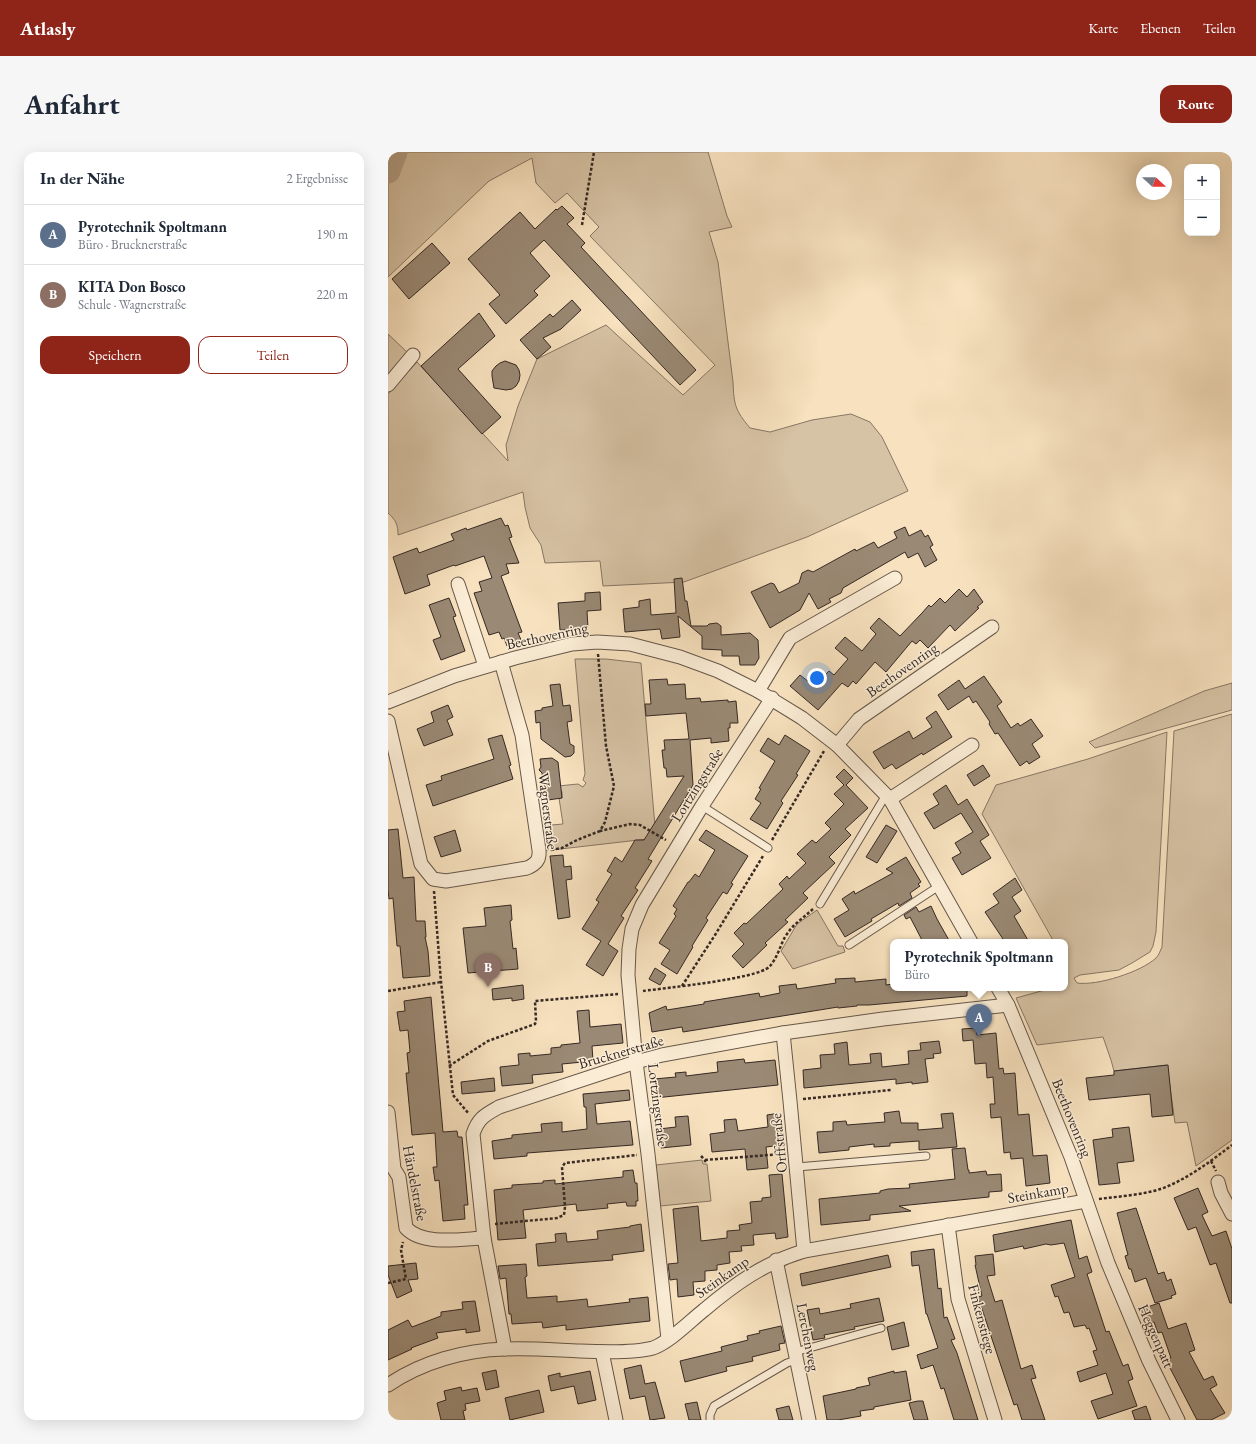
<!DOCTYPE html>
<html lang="de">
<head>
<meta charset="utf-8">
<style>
	body { margin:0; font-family:"EB Garamond",serif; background:#f6f6f7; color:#1f2937 }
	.controls { position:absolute; right:12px; top:12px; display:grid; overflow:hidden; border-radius:8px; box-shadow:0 4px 16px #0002 }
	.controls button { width:36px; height:36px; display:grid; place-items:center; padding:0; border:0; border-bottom:1px solid #e0e1e3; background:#fff; color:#1f2937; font:20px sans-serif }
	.compass { position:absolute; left:748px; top:12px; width:36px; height:36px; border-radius:50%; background:#fff; box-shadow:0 4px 16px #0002; rotate:111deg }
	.you { position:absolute; left:429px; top:526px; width:14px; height:14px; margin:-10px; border:3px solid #fff; border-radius:50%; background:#1a73e8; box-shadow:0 0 0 6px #1a73e833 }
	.badge { display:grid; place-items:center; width:26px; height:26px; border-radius:50%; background:#8f2418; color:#fff; font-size:13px; font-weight:700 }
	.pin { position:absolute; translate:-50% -33px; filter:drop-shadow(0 1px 2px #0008) }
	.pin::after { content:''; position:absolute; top:21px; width:14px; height:12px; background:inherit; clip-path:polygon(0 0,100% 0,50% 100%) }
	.popup { position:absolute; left:502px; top:787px; width:178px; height:52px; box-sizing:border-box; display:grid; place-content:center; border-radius:8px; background:#fff; filter:drop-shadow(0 1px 3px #0005); font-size:13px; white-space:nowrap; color:#747a83 }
	.popup b { font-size:15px; color:#1f2937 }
	.popup::after { content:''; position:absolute; left:50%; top:100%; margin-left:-8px; border:8px solid transparent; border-top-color:#fff }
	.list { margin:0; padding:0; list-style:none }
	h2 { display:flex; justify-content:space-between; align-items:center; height:52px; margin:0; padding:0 16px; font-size:17px }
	h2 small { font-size:13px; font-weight:400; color:#747a83 }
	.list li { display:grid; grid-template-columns:26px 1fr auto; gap:12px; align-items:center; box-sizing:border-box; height:60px; padding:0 16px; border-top:1px solid #e0e1e3 }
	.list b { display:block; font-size:15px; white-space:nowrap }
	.list p { margin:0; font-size:13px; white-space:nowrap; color:#747a83 }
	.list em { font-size:13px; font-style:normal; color:#747a83 }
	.actions { display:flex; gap:8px; padding:12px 16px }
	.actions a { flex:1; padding:9px 0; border:1px solid #8f2418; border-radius:12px; text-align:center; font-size:14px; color:#8f2418 }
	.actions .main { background:#8f2418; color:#fff }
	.map { position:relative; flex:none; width:844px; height:1268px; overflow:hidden; border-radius:12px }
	header { display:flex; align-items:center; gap:24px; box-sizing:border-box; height:56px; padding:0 20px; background:#8f2418; color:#fff }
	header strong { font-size:19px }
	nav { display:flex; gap:22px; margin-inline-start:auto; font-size:14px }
	.intro { display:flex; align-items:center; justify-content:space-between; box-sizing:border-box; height:96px; padding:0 24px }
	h1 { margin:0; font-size:28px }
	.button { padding:10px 18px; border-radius:12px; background:#8f2418; color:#fff; font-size:14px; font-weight:700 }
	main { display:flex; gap:24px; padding:0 24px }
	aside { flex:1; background:#fff; border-radius:12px; box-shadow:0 4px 16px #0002 }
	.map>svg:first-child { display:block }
</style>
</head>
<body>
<header>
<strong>Atlasly</strong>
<nav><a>Karte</a><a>Ebenen</a><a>Teilen</a></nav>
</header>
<div class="intro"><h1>Anfahrt</h1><a class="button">Route</a></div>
<main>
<aside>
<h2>In der Nähe<small>2 Ergebnisse</small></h2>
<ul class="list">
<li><span class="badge" style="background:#5c6f8a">A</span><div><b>Pyrotechnik Spoltmann</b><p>Büro · Brucknerstraße</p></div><em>190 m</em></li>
<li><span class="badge" style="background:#8d6e63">B</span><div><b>KITA Don Bosco</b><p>Schule · Wagnerstraße</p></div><em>220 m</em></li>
</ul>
<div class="actions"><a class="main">Speichern</a><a>Teilen</a></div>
</aside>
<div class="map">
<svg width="844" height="1268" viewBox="0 0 844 1268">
	<rect width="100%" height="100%" fill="#f7e1be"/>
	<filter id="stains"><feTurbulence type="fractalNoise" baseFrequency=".005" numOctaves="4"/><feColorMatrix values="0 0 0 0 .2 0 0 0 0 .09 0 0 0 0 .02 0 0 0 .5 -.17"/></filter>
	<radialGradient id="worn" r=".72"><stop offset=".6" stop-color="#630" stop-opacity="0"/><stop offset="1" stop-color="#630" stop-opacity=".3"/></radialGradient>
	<!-- green -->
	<g fill="#d6c2a4" stroke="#867664">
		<path d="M 0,0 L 320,0 L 339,64 L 344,75 L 321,80 L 330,110 L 345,230 C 346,253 347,258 362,276 L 382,280 L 424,268 L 463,262 L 482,270 L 494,285 L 520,339 L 419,385 L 296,430 L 215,434 L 212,409 L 157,411 L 153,393 L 142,376 L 137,355 L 135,340 L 10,383 C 10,373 8,368 0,361 L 0,242 L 29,210 L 120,309 L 118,293 L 130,254 L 149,207 L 218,173 L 295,243 L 327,213 L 202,84 L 211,75 L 179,41 L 167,51 L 148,31 L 144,6 L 101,29 L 0,125 Z"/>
		<polygon points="0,182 21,202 0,229"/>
		<polygon points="187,507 218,507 253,511 268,686 155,699 152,674 175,672 171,646 174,646 174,640 170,634 190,632 195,635 198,631 195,628 197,622"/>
		<polygon points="844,531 844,558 707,596 701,590 816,539"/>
		<path d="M 844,562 L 844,988 L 808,1014 L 799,970 L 787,971 L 779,913 L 726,919 L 723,908 L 715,885 L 649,893 L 628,846 L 664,836 L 677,836 L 677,790 L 666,790 L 594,662 L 608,633 L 700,607 L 779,580 L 768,780 L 765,794 L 762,800 L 744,811 L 731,818 L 692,823 L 686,826 L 689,831 C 709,834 753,820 768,806 C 771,803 772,799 774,795 L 786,579 Z"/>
		<polygon points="429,758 450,794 455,794 457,800 405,817 393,799 409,772"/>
		<polygon points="314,1008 315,1012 319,1012 323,1049 272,1054 268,1013"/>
	</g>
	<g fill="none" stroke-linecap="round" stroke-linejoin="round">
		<!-- river -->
		<polyline stroke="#b5a28a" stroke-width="25" points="0,19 7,0"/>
	</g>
	<!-- building -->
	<g fill="#9a8974" stroke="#362924">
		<polygon points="174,54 186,66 179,72 197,91 193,95 308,218 292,233 156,88 142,101 162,124 146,139 150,143 118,172 101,152 112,143 80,107 132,60 147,77 168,57 169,58"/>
		<polygon points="44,91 62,111 21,147 4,127"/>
		<polygon points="184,148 193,158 173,177 155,186 163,195 149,207 132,188 162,162 165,165"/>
		<polygon points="91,161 107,184 70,217 113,265 94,282 33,214"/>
		<polygon points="117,209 128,213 131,218 132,223 131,229 128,234 124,237 118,238 106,236 104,224 104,219 108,214 112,211"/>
		<polygon points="113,366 117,374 120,373 124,385 121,386 131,411 118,412 121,421 113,424 134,480 130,481 134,490 119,494 116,486 114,487 111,480 101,483 86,441 94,439 91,430 104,426 96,404 67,414 66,413 39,423 42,433 17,442 5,405 29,396 31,401 66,388 63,382 78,376 79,378"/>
		<polygon points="517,375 521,384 533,378 537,385 540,383 545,393 542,395 549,408 537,415 530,401 520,406 517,400 455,436 453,441 441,447 443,450 430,457 421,441 412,458 382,476 363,440 383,431 386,432 391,441 411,431 414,421 420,418 425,420 467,397 468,399 486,390 490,396 509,386 506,380"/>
		<polygon points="294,426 297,449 299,449 303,474 319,474 321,472 329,471 333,474 333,483 362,481 370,488 371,506 367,513 352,513 351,504 334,504 334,498 314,497 314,484 290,464 292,485 274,487 272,477 237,480 235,457 251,455 251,449 262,447 263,463 288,461 286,427"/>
		<polygon points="571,437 579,445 586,437 595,450 589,455 591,456 567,479 562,473 540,496 532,488 528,492 524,489 498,520 487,510 468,532 465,529 460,535 454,531 430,558 402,534 412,523 421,530 431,520 436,524 441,519 446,523 460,507 447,496 457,485 474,499 488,482 482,476 491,466 512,484 534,461 541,453 543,455 552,446 557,451"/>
		<polygon points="212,440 213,458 199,459 200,476 194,477 194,478 178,479 178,478 172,478 170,451 197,449 197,441"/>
		<polygon points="61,446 68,464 65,465 77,499 53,508 45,488 53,485 41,453"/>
		<polygon points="596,524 614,550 609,554 623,576 630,571 632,574 643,567 655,584 644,592 652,605 641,612 639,609 632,614 610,581 607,582 601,572 602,570 588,549 585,551 581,544 560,558 550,543 571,528 577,537"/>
		<polygon points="279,527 280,533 297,532 298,547 312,546 313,550 340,548 340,550 348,549 350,571 342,571 342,576 340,576 341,589 323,591 323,586 302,588 305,633 260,707 264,709 247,736 250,738 233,764 236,766 220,792 230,799 215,824 198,813 213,789 194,777 211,750 208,748 224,722 219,719 227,705 234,710 247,688 256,688 296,624 279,625 278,616 276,616 274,598 277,598 276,588 301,587 298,561 258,564 257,552 263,552 261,528"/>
		<polygon points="172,532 175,554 182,553 184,569 179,570 182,592 186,594 186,601 183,604 177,605 153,587 152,570 148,571 147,559 154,558 154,556 165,554 162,533"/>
		<polygon points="60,553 65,565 59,568 65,583 36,594 29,577 46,570 43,560"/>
		<polygon points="548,559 564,585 535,603 534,601 508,617 504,612 496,617 485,600 521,579 525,587 544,575 538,566"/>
		<polygon points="114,583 123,613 121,614 125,627 45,654 38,633 54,628 53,624 106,607 100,587"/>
		<polygon points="397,583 422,599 408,622 410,623 393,649 395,651 379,677 362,667 373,651 367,647 373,637 371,636 387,609 372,599 380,586 391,593"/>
		<polygon points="164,606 170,610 174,646 160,648 157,629 155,628 154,621 151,618 153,615 152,607"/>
		<polygon points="595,613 602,624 586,634 579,623"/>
		<polygon points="456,617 465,626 458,633 480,656 457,677 463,683 441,705 447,711 415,741 420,746 397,768 400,770 377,791 379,793 355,816 344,804 356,792 346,781 356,771 358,772 395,737 391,732 399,724 401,727 418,711 409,702 424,688 428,691 443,677 437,671 456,652 446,642 456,633 448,625"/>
		<polygon points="558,633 570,653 579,647 601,683 592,689 603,706 574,723 564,706 573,701 567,691 585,680 573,661 546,677 536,661 551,652 545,642"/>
		<polygon points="498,673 509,679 489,711 478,705"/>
		<polygon points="10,677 15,726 26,725 28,769 37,769 38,785 37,785 40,799 42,824 15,826 12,794 9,794 5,746 1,747 0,737 0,678"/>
		<polygon points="67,678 73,699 53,705 46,685"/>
		<polygon points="318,678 360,704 343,731 345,732 339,742 335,740 318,766 320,768 304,794 305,795 289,822 273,812 282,798 271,791 288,764 286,762 289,757 285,754 300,730 301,730 307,722 311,725 327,698 311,688"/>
		<polygon points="175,703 176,715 183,714 184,727 178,728 182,765 170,767 162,704"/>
		<polygon points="518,705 533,730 530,732 532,734 522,741 524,746 511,754 510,751 483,767 484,769 457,785 446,767 461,758 454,747 466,739 467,742 505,721 498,717"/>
		<polygon points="627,726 634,738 624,745 633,759 626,764 641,790 617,790 597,760 611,751 605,742"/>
		<polygon points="123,753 124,768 122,769 125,797 128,796 130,817 80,821 75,776 98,774 96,756"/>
		<polygon points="543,754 549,767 562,790 535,790 522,765 518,767 516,763 528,755 531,760"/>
		<polygon points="267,816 278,823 272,833 261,827"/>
		<polygon points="467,826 467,830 498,827 498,833 505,832 505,836 579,836 579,844 481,853 469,853 469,854 450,856 450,855 295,880 294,875 264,880 261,861 278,854 279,858 316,852 316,850 371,841 372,845 392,841 391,834 408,832 409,837 448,831 447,827"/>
		<polygon points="135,833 136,847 124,849 124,846 105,848 104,837"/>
		<polygon points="43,845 55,980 69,979 70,985 74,985 80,1053 76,1053 77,1067 55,1069 51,1028 47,1029 45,1015 49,1015 47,981 24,983 18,921 21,921 19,901 22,900 20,878 12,879 9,860 17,859 16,849"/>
		<polygon points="201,858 202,875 233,872 235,891 204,894 205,909 174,912 175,920 144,923 145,931 114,934 112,915 131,913 130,902 142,901 142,904 163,902 163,896 173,895 173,893 192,891 189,859"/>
		<polygon points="588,876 589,883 608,881 611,917 615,916 616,922 627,921 630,963 641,962 645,1004 659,1003 662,1031 638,1034 635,1006 623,1007 622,1000 616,1001 613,965 603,966 602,952 607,952 605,925 599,926 598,911 587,912 585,888 575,889 574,877"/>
		<polygon points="551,889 553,901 545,902 546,906 537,907 540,930 524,932 524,930 508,932 508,927 416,936 415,918 433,916 432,903 447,902 446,892 459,890 461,913 483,911 482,902 493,901 494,915 521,912 520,899 533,898 532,891"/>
		<polygon points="356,907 357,911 387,908 390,933 267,946 266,927 288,925 287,921 298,920 298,924 330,920 329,910"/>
		<polygon points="780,913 785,963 764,965 762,942 701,948 698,926 726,923 726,919"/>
		<polygon points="106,926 107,939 74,942 73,930"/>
		<polygon points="241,938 242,948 207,952 209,972 242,969 245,993 139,1001 139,1004 106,1007 104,989 124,986 124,983 154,980 153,972 174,970 174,980 199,977 198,955 196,955 195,942"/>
		<polygon points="511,959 513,971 530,971 530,978 555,976 553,962 565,961 569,995 531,998 531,989 502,991 502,994 486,995 486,992 461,995 461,998 431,1001 429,980 445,979 445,970 458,969 459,973 497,970 496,961"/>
		<polygon points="392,961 395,993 378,995 380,1016 359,1018 357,997 324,1000 322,982 337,980 336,968 348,967 350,979 380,975 379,963"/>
		<polygon points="300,964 303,993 273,996 271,977 288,975 287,965"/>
		<polygon points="741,975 746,1009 729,1011 732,1031 711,1033 705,988 725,985 724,977"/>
		<polygon points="577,996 580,1018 581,1018 581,1021 598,1019 599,1023 613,1022 614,1039 601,1040 601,1045 511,1054 523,1059 482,1063 482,1068 433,1073 431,1047 492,1041 492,1039 500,1037 522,1036 521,1032 567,1027 564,997"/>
		<polygon points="245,1018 247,1031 249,1031 250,1049 248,1049 248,1054 239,1054 238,1050 219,1052 220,1056 189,1059 188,1052 135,1058 138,1086 110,1088 106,1038 124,1036 124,1033 155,1031 155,1029 167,1028 167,1032 235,1025 235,1019"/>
		<polygon points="394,1022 400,1085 388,1087 387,1081 365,1083 366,1093 353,1094 354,1099 341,1100 342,1111 329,1113 329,1118 317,1119 317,1129 305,1130 306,1143 290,1145 289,1127 282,1128 280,1112 290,1111 285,1057 310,1054 313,1089 339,1086 339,1079 352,1078 351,1073 364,1071 362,1050 374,1049 374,1046 383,1045 381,1023"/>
		<polygon points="810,1036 820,1060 814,1063 824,1084 838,1079 844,1097 844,1151 842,1151 828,1111 822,1113 808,1075 800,1078 786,1046"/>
		<polygon points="748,1056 770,1122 776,1120 779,1129 783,1127 788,1142 783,1144 784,1146 767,1151 758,1126 747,1130 743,1117 741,1117 737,1104 740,1103 729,1061"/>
		<polygon points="683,1068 691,1107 699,1104 704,1120 699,1122 718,1180 721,1179 735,1214 740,1212 745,1227 740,1229 749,1254 710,1267 703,1249 725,1242 718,1221 692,1230 689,1220 710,1213 705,1199 709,1198 701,1176 699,1177 697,1173 686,1175 681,1160 676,1161 670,1144 667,1145 663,1133 687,1125 676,1091 663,1093 658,1092 636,1097 635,1094 607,1100 605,1083"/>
		<polygon points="253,1072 256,1099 224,1103 225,1108 150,1114 148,1092 168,1090 167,1082 178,1081 179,1090 210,1087 209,1079 242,1075 242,1074"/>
		<polygon points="546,1097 550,1137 553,1136 556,1166 559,1165 567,1187 563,1188 569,1201 590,1268 566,1268 556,1236 553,1237 545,1213 533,1217 529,1203 550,1196 539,1162 538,1162 531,1113 524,1114 523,1100"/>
		<polygon points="605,1102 607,1123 599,1124 607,1150 614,1148 633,1217 644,1213 648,1226 643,1227 657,1268 634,1268 629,1252 626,1253 590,1145 594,1144 587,1113 588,1113 587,1104"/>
		<polygon points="500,1103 503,1115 414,1134 412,1122"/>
		<polygon points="28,1111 30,1127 20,1128 24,1139 9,1146 0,1123 0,1114"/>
		<polygon points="138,1112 139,1124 137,1125 139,1146 169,1144 169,1150 199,1147 200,1155 242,1150 241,1147 260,1145 262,1169 178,1178 178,1173 155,1176 154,1170 124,1172 123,1162 121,1162 118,1126 112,1127 110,1114"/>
		<polygon points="491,1146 496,1169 466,1175 467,1177 436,1183 437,1186 425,1188 419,1158 431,1156 432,1162 463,1156 462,1152"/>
		<polygon points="87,1149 92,1179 78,1181 78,1177 48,1181 50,1186 23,1196 24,1197 0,1208 0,1178 20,1168 24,1175 53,1164 53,1160 75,1157 74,1150"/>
		<polygon points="771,1151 780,1177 798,1171 807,1198 801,1200 816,1228 825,1224 829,1233 822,1237 837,1261 823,1268 809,1268 782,1216 779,1207 783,1206 774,1180 770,1181 766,1170 757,1173 751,1158"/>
		<polygon points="516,1170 521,1194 504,1198 499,1175"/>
		<polygon points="393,1174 397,1191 391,1192 392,1198 364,1205 365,1209 338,1215 339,1219 297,1230 292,1209 334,1199 333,1195 360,1188 359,1184 372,1181 371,1179"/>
		<polygon points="253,1213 257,1232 267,1230 277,1266 262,1268 257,1244 242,1247 236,1217"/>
		<polygon points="108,1218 111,1235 98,1238 94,1221"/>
		<polygon points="202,1219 208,1248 190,1252 186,1234 163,1239 160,1224 172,1221 172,1225"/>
		<polygon points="506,1219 506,1221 518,1219 523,1248 486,1255 486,1257 472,1259 473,1264 450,1268 439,1268 435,1244 468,1237 468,1236 482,1233 480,1226"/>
		<polygon points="73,1235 74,1239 89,1236 92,1249 77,1252 78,1258 75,1259 77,1268 53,1268 49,1251 58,1248 56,1239"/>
		<polygon points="151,1238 156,1260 122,1268 117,1246"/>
		<polygon points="530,1249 535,1249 540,1268 526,1268 521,1251"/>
		<polygon points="309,1250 313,1268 301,1268 297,1252"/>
		<polygon points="401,1254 405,1268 391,1268 388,1257"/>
		<polygon points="758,1254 763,1268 747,1268 744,1259"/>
	</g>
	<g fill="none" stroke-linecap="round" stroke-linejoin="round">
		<defs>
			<g id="service">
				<polyline points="314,654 380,696"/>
				<polyline points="432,752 498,643"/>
				<polyline points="461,793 551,734"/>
				<polyline points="409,1015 538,1004"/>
				<polyline points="407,1200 493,1176"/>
				<polyline points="322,1268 322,1263 326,1254 399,1211 408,1208"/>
			</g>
			<g id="minor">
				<polyline points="0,233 25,203"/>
				<polyline points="70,432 97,514"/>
				<polyline points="370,539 402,486 507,426"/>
				<polyline points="0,550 66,524 127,506 184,492 209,490 242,492 292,505 330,519 370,539 414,566 449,593 502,647 583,790"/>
				<path d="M 0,569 L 33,712 L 45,727 L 58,729 L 139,716 C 148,712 152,708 151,698 L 134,583 L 113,510"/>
				<polyline points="449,593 471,567 604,475"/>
				<polyline points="502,647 584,593"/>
				<polyline points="610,836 620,853 683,1005 720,1111 761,1209 790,1268"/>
				<polyline points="395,881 402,949 416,1099"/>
				<path d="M 0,960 L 6,1017 L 11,1025 L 18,1076 C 35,1094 73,1087 96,1086"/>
				<polyline points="830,1030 833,1041 844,1062"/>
				<polyline points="560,1073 570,1147 607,1268"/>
				<polyline points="388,1108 421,1268"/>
				<polyline points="280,1187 260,1002 248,910 240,823 241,797 244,777 254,753 314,654 384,546"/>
				<path d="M 117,1197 L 96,1086 L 85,982 C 90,966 97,963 111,955 L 248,910 L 274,903 L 395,881 L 495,867 L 620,853"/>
				<polyline points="214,1200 228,1268"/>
				<path d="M 0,1233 C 34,1210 76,1198 117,1197 C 142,1196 167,1198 192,1199 C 212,1200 246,1201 265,1196 C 282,1190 302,1169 316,1158 C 347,1132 376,1111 416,1099 L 698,1049"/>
			</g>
		</defs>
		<!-- service casing -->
		<use href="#service" stroke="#66574a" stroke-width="9"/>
		<!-- minor casing -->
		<use href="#minor" stroke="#66574a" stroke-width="15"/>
		<!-- path -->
		<g stroke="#362924" stroke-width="2.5" stroke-dasharray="3 2" stroke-linecap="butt">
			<polyline points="194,73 206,0"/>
			<polyline points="210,502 218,594 226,634 217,670 212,679 242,672 252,673 278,688"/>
			<polyline points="384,688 436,599"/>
			<polyline points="163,698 174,696 189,688 212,679"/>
			<polyline points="46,739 53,830 65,943 81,962"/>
			<polyline points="294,834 327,783 375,704"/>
			<polyline points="0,839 53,830"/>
			<path d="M 255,839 C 277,836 368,827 381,815 C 389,807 392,794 397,785 C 405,772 414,767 425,757"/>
			<polyline points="61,914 100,889 147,872 148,869 147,849 230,842"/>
			<polyline points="415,947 503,938"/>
			<polyline points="313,1004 317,1008 317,1012"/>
			<polyline points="317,1008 394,1002"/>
			<polyline points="823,1009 828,1019"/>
			<path d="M 711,1047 C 733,1044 757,1043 778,1035 C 802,1025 823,1009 844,993"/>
			<polyline points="107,1072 169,1066 176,1063 177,1055 174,1015 177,1011 249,1003"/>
			<polyline points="0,1131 18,1127 13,1098 15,1090"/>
		</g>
		<!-- service -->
		<use href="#service" stroke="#faecd5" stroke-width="7"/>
		<!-- minor -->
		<use href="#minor" stroke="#faecd5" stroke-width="13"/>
	</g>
	<g text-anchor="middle" stroke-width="3" stroke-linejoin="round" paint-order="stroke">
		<!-- street labels -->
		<g font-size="15" fill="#362924" stroke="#faecd5">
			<text transform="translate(159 484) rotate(-12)" y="5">Beethovenring</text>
			<text transform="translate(514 518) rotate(-35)" y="5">Beethovenring</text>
			<text transform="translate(309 633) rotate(-58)" y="5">Lortzingstraße</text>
			<text transform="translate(160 659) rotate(83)" y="5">Wagnerstraße</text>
			<text transform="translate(233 900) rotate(-16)" y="5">Brucknerstraße</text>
			<text transform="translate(270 953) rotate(83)" y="5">Lortzingstraße</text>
			<text transform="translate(684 966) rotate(68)" y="5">Beethovenring</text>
			<text transform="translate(391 991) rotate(-96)" y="5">Orffstraße</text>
			<text transform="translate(27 1031) rotate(79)" y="5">Händelstraße</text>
			<text transform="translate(650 1041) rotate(-10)" y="5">Steinkamp</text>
			<text transform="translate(334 1125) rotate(-35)" y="5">Steinkamp</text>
			<text transform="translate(594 1167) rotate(75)" y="5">Finkenstiege</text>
			<text transform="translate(768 1184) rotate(66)" y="5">Heggenpatt</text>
			<text transform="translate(420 1185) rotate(79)" y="5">Lerchenweg</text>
		</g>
	</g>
	<rect width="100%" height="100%" filter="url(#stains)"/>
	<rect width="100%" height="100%" fill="url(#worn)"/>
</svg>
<div class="controls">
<button>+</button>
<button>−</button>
</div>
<svg class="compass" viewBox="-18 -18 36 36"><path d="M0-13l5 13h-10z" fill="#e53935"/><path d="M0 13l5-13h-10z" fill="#747a83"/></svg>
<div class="you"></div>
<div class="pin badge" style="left:591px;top:885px;background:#5c6f8a">A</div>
<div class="popup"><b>Pyrotechnik Spoltmann</b>Büro</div>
<div class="pin badge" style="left:100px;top:835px;background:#8d6e63">B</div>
</div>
</main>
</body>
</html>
